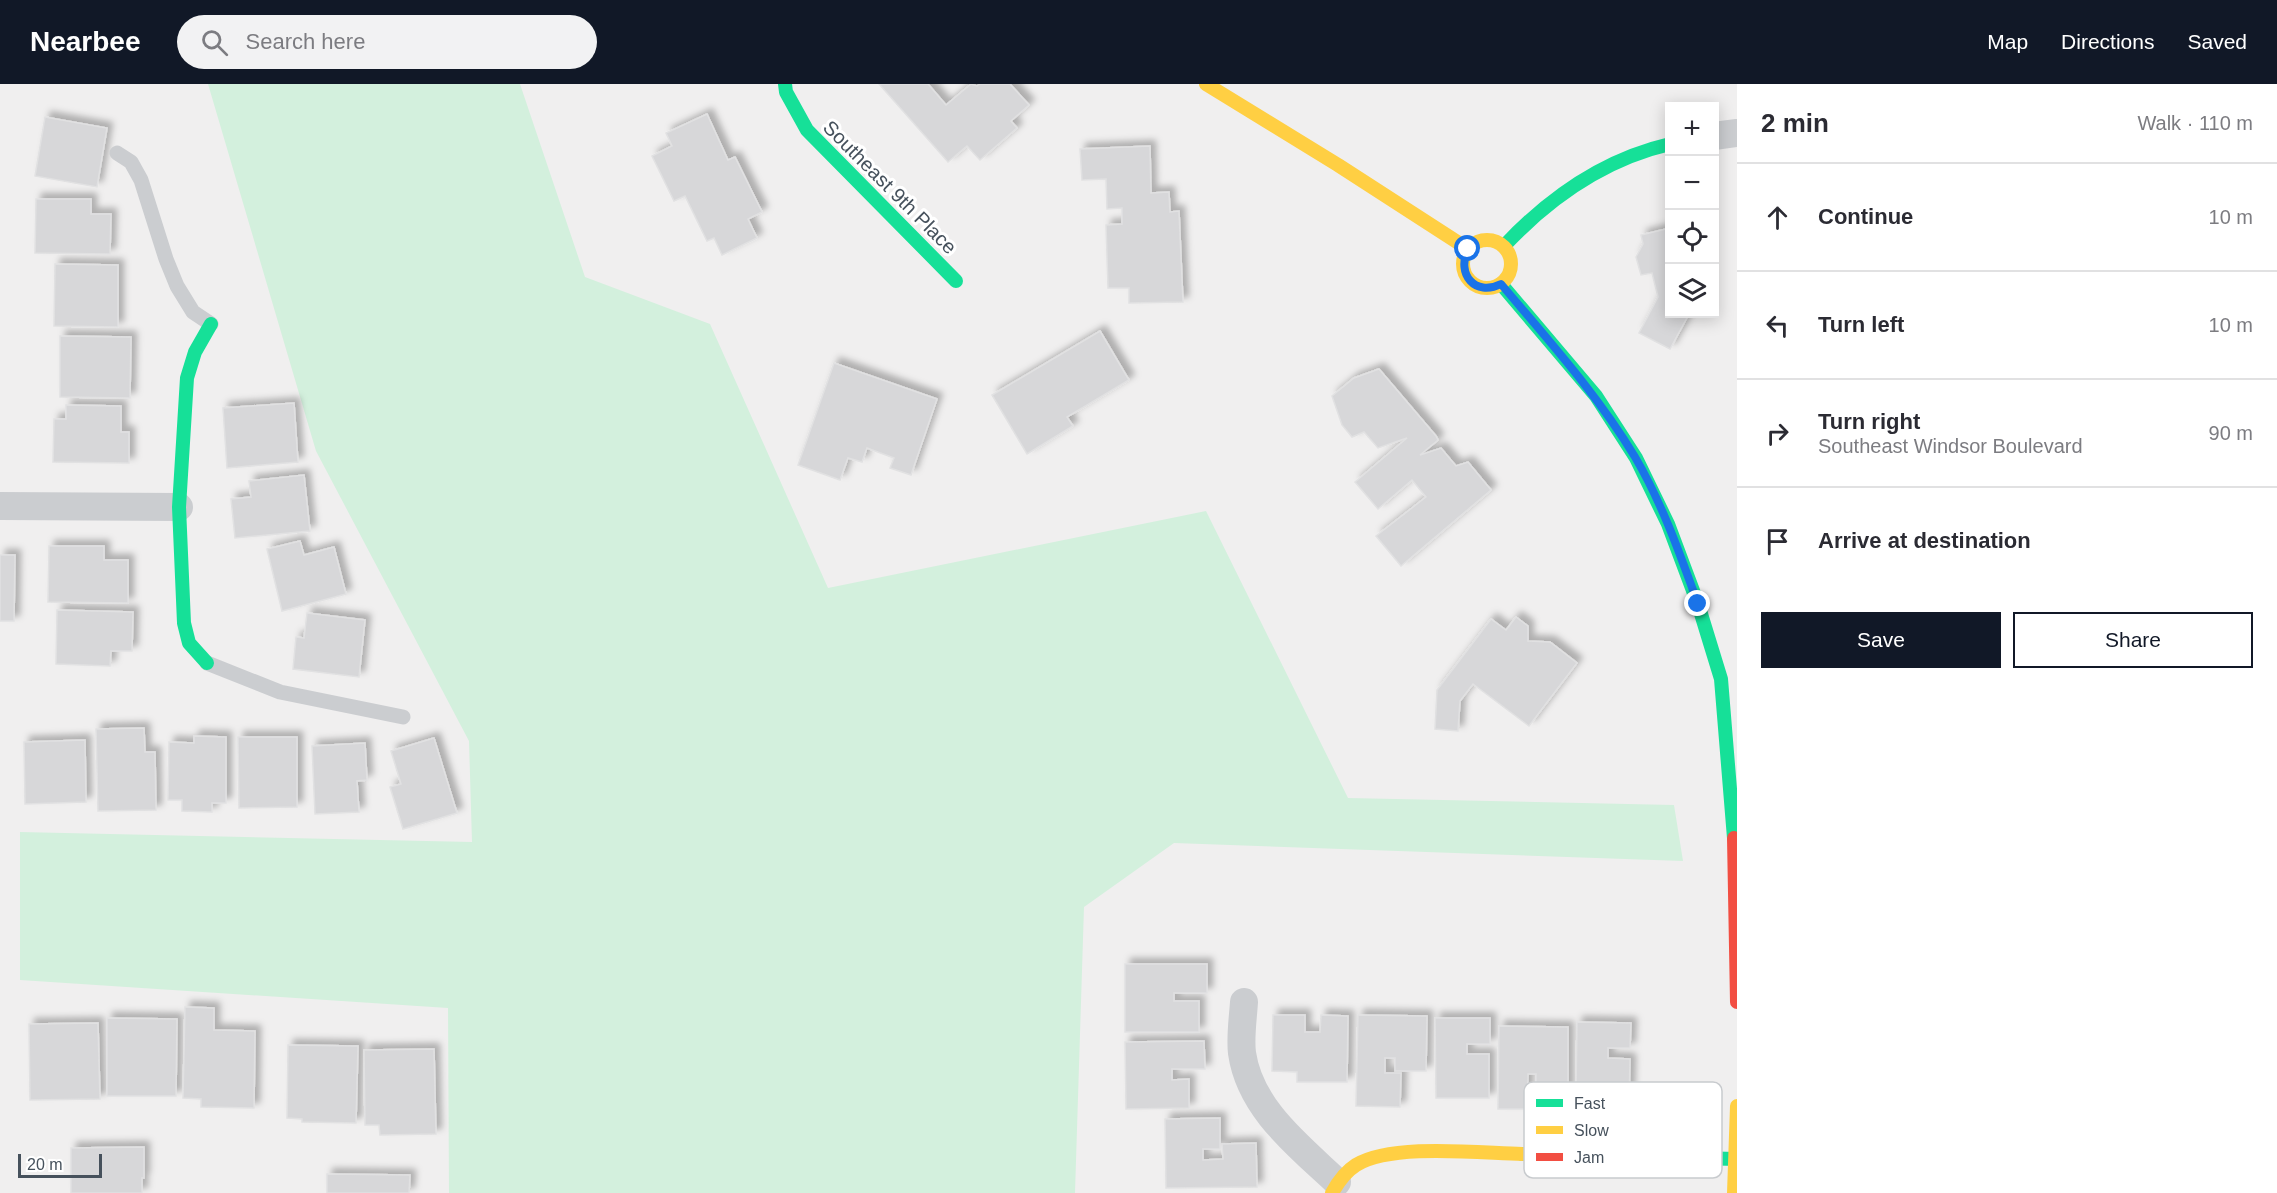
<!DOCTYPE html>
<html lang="en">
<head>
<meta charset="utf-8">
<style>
	body { margin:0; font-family:Helvetica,sans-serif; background:#f2f2f3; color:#2b2b33 }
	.controls { position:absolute; right:18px; top:18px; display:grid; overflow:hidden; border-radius:0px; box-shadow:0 3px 15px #0003 }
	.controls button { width:54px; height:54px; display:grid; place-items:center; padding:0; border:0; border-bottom:2px solid #e1e1e2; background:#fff; color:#2b2b33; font:30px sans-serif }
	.scale { position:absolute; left:18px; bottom:15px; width:84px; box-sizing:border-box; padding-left:6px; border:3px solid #46515c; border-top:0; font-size:16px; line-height:21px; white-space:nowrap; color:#46515c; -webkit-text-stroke:4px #fff; paint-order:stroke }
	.stop { position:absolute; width:18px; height:18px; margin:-14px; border:4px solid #1a73e8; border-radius:50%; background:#fff }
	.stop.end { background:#1a73e8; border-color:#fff; box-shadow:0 2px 6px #0008 }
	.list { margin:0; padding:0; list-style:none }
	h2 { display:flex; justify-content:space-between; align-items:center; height:78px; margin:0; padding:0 24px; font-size:26px }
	h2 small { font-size:20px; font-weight:400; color:#7c7c81 }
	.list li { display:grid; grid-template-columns:39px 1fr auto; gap:18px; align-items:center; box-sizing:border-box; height:108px; padding:0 24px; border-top:2px solid #e1e1e2 }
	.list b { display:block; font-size:22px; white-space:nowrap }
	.list p { margin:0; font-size:20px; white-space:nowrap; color:#7c7c81 }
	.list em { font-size:20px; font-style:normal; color:#7c7c81 }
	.actions { display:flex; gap:12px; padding:18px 24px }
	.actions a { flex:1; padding:14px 0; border:2px solid #111827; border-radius:0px; text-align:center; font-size:21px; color:#111827 }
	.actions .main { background:#111827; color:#fff }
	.icon { flex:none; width:33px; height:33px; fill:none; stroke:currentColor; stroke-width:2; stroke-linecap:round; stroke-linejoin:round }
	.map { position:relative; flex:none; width:1737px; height:1109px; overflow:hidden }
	header { display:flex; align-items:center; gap:36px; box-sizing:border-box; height:84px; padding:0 30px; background:#111827; color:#fff }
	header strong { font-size:28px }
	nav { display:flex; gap:33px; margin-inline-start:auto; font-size:21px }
	.search { width:420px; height:54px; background:#f2f2f3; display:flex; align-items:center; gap:15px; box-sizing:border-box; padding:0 21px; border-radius:33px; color:#7c7c81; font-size:22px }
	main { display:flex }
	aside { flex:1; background:#fff }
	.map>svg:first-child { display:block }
</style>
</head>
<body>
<header>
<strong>Nearbee</strong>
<div class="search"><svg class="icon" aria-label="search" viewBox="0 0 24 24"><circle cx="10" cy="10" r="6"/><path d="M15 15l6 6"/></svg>Search here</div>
<nav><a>Map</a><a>Directions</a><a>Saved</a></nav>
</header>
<main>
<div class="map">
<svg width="1737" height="1109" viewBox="0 0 1737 1109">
	<defs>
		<filter id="shadow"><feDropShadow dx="5.5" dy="-5.5" stdDeviation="3" flood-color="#0004"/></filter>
	</defs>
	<rect width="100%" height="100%" fill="#f0efef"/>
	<!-- green -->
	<polygon fill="#d3f0dd" points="208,0 520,0 585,193 710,240 828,504 1206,427 1348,714 1674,721 1683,777 1174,759 1084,823 1075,1109 449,1109 448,924 20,896 20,748 472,758 469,657 316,367"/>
	<!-- building -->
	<g fill="#d7d7d9" stroke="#e1e1e2" stroke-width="1.5" filter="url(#shadow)">
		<polygon points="879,0 928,0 946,21 971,0 977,2 980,0 1010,0 1029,21 1011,37 1017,44 980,76 967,62 948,78"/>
		<polygon points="707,30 728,76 735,73 762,128 748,135 757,154 722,171 714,154 707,157 685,112 674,117 652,72 672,62 666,49"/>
		<polygon points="45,33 107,44 97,103 35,92"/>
		<polygon points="1150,62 1151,109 1169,108 1170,128 1179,127 1183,218 1129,219 1129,204 1108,204 1106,141 1122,140 1122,124 1107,125 1106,95 1082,96 1080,65"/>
		<polygon points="36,115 91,115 91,130 111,130 110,170 35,169"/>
		<polygon points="1670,144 1670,230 1689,230 1670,265 1639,249 1658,213 1652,189 1641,191 1636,173 1643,160 1641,151"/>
		<polygon points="55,180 118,181 118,243 54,242"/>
		<polygon points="1100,247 1129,296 1067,333 1073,342 1027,370 992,311"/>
		<polygon points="60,252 131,253 130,314 60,313"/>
		<polygon points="834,279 937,315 911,391 890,384 894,374 867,364 862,378 848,374 840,396 798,381"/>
		<polygon points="1379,285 1436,352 1438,356 1420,371 1441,364 1456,382 1468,378 1491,406 1401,482 1376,452 1426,413 1412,396 1378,425 1355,398 1407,354 1378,364 1364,348 1352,353 1342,341 1332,312 1354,294"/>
		<polygon points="294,319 298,378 227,384 223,324"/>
		<polygon points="66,321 121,322 121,348 129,348 129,379 53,378 54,335 66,335"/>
		<polygon points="304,391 310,447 235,454 231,415 251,413 249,397"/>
		<polygon points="300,457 304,471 334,463 346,510 282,527 267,465"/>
		<polygon points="49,462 104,462 104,476 128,476 128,519 48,518"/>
		<polygon points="0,471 15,471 14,537 0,537"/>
		<polygon points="57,526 133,528 132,567 111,567 110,582 56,580"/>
		<polygon points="307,529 365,536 359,593 293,585 296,553 304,554"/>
		<polygon points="1516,533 1528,542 1528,557 1550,558 1577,579 1529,642 1473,600 1460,617 1458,647 1435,645 1437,606 1491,535 1506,546"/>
		<polygon points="144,644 145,668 155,668 156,726 98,727 96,645"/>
		<polygon points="194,652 226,653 226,719 212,719 212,728 182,727 182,716 168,716 169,658 194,659"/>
		<polygon points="238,653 297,653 297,723 239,724"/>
		<polygon points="434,654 457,729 403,745 390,703 401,700 391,667"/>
		<polygon points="85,656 86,718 25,720 24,658"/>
		<polygon points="365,659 367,696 357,697 359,728 315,730 312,662"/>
		<polygon points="1125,880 1207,880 1207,909 1174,909 1174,917 1199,917 1199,948 1125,948"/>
		<polygon points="185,923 214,924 214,946 255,947 254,1024 201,1023 201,1015 183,1014"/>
		<polygon points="1273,931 1305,931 1305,948 1320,948 1321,931 1348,932 1347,998 1297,998 1297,988 1272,987"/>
		<polygon points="1358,931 1427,932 1426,987 1395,987 1395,974 1385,974 1385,989 1401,989 1400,1023 1356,1022"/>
		<polygon points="107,934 177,935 176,1012 107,1012"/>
		<polygon points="1435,934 1490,934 1490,960 1467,960 1467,970 1489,970 1489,1014 1436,1014"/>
		<polygon points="1577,938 1631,939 1630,964 1608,964 1608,974 1630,975 1629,1022 1597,1021 1597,1009 1576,1009"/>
		<polygon points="98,939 100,1015 30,1016 29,940"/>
		<polygon points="1499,942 1568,943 1568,1009 1536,1009 1536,990 1528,990 1527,1025 1498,1025"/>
		<polygon points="1204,957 1205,985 1172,985 1172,996 1189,995 1189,1024 1126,1025 1125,958"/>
		<polygon points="288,961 358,962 356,1039 302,1038 302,1035 287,1034"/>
		<polygon points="434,965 436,1050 380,1051 379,1041 365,1041 364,966"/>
		<polygon points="1220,1034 1220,1065 1203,1065 1203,1076 1223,1075 1222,1060 1256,1059 1257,1103 1166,1104 1165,1035"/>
		<polygon points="144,1063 144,1094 142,1094 142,1109 71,1109 71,1064"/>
		<polygon points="327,1090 410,1091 409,1109 327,1109"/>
	</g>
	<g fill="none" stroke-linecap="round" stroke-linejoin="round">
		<!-- lane -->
		<g stroke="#cbcdd0" stroke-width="15">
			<polyline points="117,69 131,78 141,96 166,175 177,202 193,228 211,240"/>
			<polyline points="207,579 280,608 403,633"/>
		</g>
		<!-- street -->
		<g stroke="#cbcdd0" stroke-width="28">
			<polyline points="1714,52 1737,49"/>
			<polyline points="0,422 179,423"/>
			<path d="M 1244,918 C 1243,934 1240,953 1242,969 C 1250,1025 1299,1062 1337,1098"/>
		</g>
		<!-- fast -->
		<g stroke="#16e098" stroke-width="14">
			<polyline points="785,0 786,8 807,46 956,197"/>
			<path d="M 1504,162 C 1550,113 1605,75 1670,60"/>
			<polyline points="1501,200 1596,312 1636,374 1668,440 1698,520 1721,595 1734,754"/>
			<polyline points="207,579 189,559 184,539 179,423 187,294 195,268 211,240"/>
			<polyline points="1522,1070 1737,1075"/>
		</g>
		<!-- slow -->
		<g stroke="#ffcf43" stroke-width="14">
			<polyline points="1206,0 1338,81 1468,165"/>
			<circle cx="1487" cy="180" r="24"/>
			<path d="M 1332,1109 C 1338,1098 1345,1088 1356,1081 C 1392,1059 1479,1069 1522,1070"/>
			<polyline points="1734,1109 1737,1022"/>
		</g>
		<!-- jam -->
		<polyline stroke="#f24e42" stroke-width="14" points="1734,754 1737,918"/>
	</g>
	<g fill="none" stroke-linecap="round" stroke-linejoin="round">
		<!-- route -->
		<path stroke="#1a73e8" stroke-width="8" d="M 1468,165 C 1456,190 1475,213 1501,200 C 1548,256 1597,310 1635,373 C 1662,419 1680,470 1698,520"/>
	</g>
	<g text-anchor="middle" stroke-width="6" stroke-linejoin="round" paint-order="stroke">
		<!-- street labels -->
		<g font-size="20" fill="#46515c" stroke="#fff">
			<text transform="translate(890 103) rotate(45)" y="7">Southeast 9th Place</text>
		</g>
	</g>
	<!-- legend -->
	<rect x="1524" y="998" width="198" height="96" rx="9" fill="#fff" stroke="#c8cbce" stroke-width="1.5"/>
	<rect x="1536" y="1015" width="27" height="8" fill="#16e098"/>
	<rect x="1536" y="1042" width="27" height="8" fill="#ffcf43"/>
	<rect x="1536" y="1069" width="27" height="8" fill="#f24e42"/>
	<g font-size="16" fill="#46515c">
		<text x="1574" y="1025">Fast</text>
		<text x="1574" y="1052">Slow</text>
		<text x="1574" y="1079">Jam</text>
	</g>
</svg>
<div class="controls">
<button>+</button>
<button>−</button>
<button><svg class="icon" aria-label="locate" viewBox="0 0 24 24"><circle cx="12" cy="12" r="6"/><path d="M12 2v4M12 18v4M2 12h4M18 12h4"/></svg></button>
<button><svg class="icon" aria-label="layers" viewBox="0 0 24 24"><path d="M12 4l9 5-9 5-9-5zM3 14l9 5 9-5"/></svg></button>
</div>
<div class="scale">20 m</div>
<div class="stop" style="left:1468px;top:165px"></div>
<div class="stop end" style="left:1698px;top:520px"></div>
</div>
<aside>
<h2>2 min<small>Walk · 110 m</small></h2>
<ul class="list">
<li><svg class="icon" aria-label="ahead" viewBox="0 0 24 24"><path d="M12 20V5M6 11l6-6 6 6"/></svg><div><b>Continue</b></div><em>10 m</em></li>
<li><svg class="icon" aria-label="left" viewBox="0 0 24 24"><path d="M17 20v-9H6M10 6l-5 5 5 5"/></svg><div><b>Turn left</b></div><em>10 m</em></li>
<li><svg class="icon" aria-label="right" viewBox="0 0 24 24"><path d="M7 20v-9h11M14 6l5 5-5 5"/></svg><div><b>Turn right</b><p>Southeast Windsor Boulevard</p></div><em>90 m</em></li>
<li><svg class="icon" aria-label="arrive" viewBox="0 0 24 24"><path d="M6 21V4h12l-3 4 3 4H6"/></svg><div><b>Arrive at destination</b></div></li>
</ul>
<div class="actions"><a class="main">Save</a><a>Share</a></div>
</aside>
</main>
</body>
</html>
